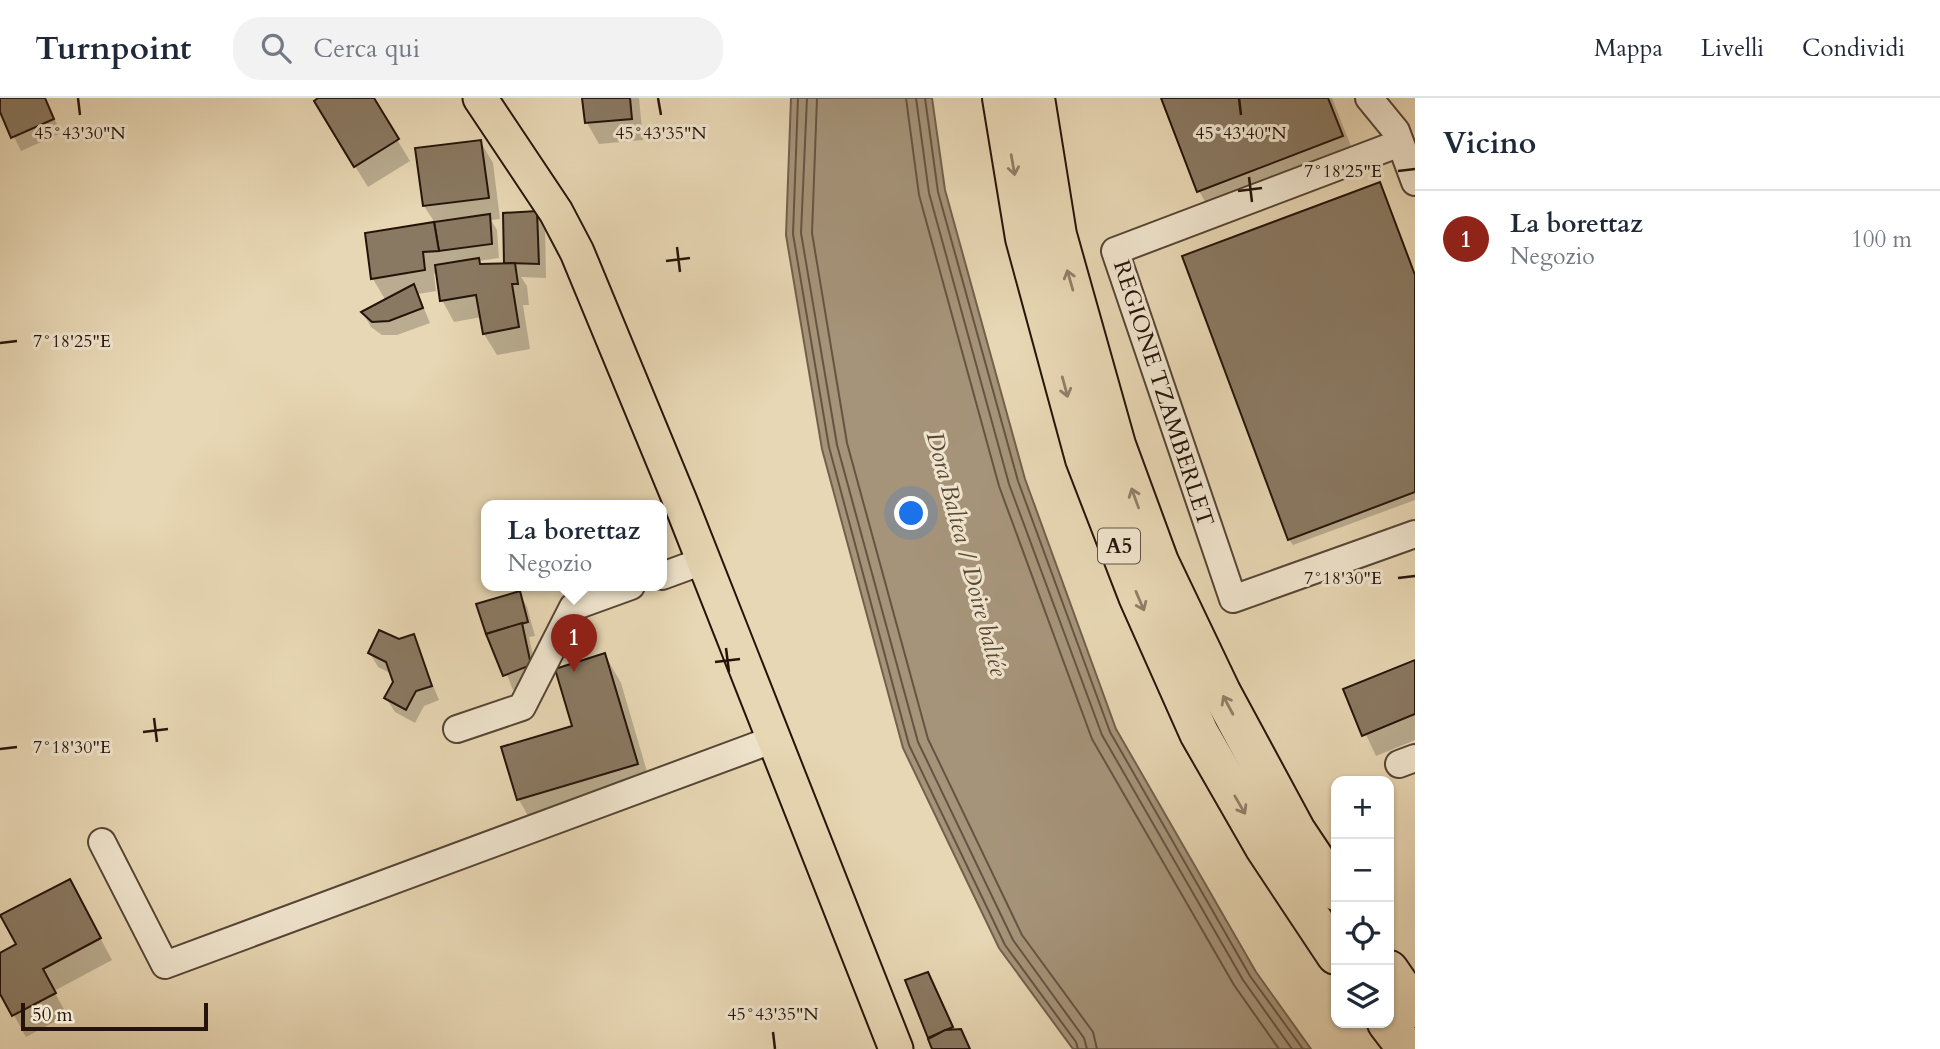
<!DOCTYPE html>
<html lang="it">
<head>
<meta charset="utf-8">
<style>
	body { margin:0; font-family:Cardo,serif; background:#f2f2f3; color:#1f2937 }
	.controls { position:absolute; right:21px; bottom:21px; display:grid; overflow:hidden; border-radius:14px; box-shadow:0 2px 5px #0004 }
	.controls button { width:63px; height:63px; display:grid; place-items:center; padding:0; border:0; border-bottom:2px solid #e0e1e3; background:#fff; color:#1f2937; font:35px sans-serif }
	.scale { position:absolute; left:21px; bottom:18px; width:187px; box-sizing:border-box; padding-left:7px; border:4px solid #25130a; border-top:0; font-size:19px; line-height:24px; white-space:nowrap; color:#25130a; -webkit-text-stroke:5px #f0e5ce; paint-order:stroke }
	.you { position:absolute; left:912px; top:416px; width:24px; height:24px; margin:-18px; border:5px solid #fff; border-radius:50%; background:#1a73e8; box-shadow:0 0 0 10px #1a73e833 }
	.badge { display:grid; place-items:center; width:46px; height:46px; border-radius:50%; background:#8f2418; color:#fff; font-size:23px; font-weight:700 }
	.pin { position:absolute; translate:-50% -58px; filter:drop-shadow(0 2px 4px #0008) }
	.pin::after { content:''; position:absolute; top:37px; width:24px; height:21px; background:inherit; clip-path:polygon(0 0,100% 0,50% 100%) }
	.popup { position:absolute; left:481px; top:402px; width:186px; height:91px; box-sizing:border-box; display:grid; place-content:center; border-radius:14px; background:#fff; filter:drop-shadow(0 2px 5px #0005); font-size:23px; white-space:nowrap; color:#747a83 }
	.popup b { font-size:26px; color:#1f2937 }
	.popup::after { content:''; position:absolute; left:50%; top:100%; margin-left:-14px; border:14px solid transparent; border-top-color:#fff }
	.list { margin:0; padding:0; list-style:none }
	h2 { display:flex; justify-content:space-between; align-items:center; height:91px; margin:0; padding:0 28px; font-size:30px }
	h2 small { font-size:23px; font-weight:400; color:#747a83 }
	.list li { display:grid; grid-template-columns:46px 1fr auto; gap:21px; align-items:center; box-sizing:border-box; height:98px; padding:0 28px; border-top:2px solid #e0e1e3 }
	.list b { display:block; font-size:26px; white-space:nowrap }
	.list p { margin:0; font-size:23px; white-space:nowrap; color:#747a83 }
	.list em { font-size:23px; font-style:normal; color:#747a83 }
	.icon { flex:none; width:38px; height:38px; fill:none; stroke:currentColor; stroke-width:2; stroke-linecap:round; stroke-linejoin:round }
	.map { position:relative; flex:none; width:1415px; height:951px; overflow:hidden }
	header { display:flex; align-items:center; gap:42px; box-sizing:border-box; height:98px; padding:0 35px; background:#fff; border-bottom:2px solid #e0e1e3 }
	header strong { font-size:33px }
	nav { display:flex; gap:38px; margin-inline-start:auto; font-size:24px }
	.search { width:490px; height:63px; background:#f2f2f3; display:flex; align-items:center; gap:18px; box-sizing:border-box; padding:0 24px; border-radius:28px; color:#747a83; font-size:26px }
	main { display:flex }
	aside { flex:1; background:#fff }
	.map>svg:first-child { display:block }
</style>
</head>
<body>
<header>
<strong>Turnpoint</strong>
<div class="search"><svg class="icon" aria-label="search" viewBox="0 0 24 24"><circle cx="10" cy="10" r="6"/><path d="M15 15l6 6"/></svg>Cerca qui</div>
<nav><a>Mappa</a><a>Livelli</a><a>Condividi</a></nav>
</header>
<main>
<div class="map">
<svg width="1415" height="951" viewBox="0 0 1415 951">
	<rect width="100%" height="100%" fill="#e8d7b4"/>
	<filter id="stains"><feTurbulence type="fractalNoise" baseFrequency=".00286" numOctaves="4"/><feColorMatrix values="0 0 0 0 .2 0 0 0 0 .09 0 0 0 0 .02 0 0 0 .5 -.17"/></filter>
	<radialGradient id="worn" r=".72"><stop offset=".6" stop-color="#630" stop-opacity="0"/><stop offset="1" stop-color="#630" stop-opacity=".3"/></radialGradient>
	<!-- water -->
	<polygon fill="#a6947a" stroke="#72604d" stroke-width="2" points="791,0 932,0 945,92 1025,381 1116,631 1256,874 1311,951 1073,951 999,850 903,650 822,351 786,137"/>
	<!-- shadow -->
	<g fill="#0003">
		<polygon points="0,0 45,0 61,35 21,53 0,10"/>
		<polygon points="321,0 372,0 410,63 368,89 328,25"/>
		<polygon points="585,0 639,0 643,42 599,46 587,25"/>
		<polygon points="1163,0 1332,0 1358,66 1215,121 1199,93"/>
		<polygon points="480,43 493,65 500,121 491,122 497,132 499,160 479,163 481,167 507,167 536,115 545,129 546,180 521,179 527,188 529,207 523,207 530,251 497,257 484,236 482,219 454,224 442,202 438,175 434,176 436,193 418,196 430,225 397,237 382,237 371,229 363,215 386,203 373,181 367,136 435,125 424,108"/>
		<polygon points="1380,86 1415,178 1415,402 1293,447 1289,441"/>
		<polygon points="519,495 527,509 535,538 529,539 538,581 513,592 479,507"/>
		<polygon points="413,538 439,602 424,608 415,625 395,614 386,600 395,584 392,576 378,569 370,555"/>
		<polygon points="605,557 621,585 653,694 535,730 519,702 503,650 574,629"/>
		<polygon points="1415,564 1415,642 1376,658 1345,592"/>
		<polygon points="81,804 112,862 54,893 67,917 26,939 0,892 0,856"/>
		<polygon points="928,877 956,933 960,933 971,951 935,951 908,883"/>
	</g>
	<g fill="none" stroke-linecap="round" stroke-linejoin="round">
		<!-- shore -->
		<g stroke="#665442" stroke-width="2">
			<polyline points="798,0 793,136 829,349 909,647 1005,847 1076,944 1078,951"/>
			<polyline points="807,0 801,135 837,347 918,644 1013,842 1084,940 1087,951"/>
			<polyline points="817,0 812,135 847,345 928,641 1022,837 1093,934 1097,951"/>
			<polyline points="906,0 919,97 999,388 1092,641 1234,887 1279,951"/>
			<polyline points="916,0 929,95 1009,386 1102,637 1243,882 1292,951"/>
			<polyline points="925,0 938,94 1018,383 1110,634 1250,878 1303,951"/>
		</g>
	</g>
	<!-- building -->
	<g fill="#8a7962" stroke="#25130a" stroke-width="2">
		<polygon points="0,0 45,0 54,21 11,40 0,14"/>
		<polygon points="318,0 374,0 399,41 354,69 314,3"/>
		<polygon points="582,0 630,0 632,21 585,25"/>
		<polygon points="1161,0 1328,0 1343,38 1197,94"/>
		<polygon points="481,42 489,100 423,108 415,50"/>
		<polygon points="1380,84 1415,177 1415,394 1288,442 1182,158"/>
		<polygon points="537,113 539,166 504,165 503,115"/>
		<polygon points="490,116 492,146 439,153 434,124"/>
		<polygon points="434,124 439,153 423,154 425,172 371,181 365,135"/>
		<polygon points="479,160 480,166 515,165 518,186 512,186 519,229 483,236 476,197 440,203 435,167"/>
		<polygon points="414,186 423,210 389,223 372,224 361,214"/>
		<polygon points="520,493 528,524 486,536 476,506"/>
		<polygon points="522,525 531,567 503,578 486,536"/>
		<polygon points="379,532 399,541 414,536 432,588 416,593 406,612 384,600 393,584 386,564 368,555"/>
		<polygon points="605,555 638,666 517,702 501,649 572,628 555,571"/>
		<polygon points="1415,562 1415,616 1362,638 1343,591"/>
		<polygon points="70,781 101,840 43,871 56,895 12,918 0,896 0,855 16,846 0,817"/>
		<polygon points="928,874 953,929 928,940 905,882"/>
		<polygon points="961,931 970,951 932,951 928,941 945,932"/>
	</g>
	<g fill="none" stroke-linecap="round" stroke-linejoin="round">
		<defs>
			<g id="minor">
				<polyline points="1369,0 1396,33 1415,84"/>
				<polyline points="1400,45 1115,153 1233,501 1415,436"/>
				<polyline points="662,478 703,463"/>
				<polyline points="457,631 522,609 573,509 631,488"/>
				<polyline points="1399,666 1415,660"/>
				<polyline points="102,744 165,867 772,642"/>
			</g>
			<polyline id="major" points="480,0 556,114 577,154 680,403 896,951"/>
			<g id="highway">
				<polyline points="1002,0 1025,140 1085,361 1138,498 1199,635 1265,750 1336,857"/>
				<polyline points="1035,0 1057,137 1116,347 1159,464 1221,594 1296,733 1336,793"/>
				<polyline points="1389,872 1415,910"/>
				<polyline points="1387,925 1407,951"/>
			</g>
		</defs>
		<!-- minor casing -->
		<use href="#minor" stroke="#564434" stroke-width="30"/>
		<!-- major casing -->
		<use href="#major" stroke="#25130a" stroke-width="37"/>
		<!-- highway casing -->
		<use href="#highway" stroke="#25130a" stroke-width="42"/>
		<!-- minor -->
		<use href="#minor" stroke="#f0e5ce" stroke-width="26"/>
		<!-- major -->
		<use href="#major" stroke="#e8d7b4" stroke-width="33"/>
		<!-- highway -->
		<use href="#highway" stroke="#e8d7b4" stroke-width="38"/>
	</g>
	<!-- one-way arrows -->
	<defs><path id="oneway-shaft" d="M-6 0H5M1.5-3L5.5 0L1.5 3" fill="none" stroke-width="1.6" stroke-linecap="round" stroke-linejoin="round" transform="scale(1.75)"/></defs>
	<g stroke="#907f68">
		<use href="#oneway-shaft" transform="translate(1013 67) rotate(80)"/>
		<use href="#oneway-shaft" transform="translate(1070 182) rotate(-106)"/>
		<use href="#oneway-shaft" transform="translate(1065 289) rotate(75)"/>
		<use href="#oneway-shaft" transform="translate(1135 400) rotate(-110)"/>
		<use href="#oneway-shaft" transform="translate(1140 503) rotate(67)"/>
		<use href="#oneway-shaft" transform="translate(1228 607) rotate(-118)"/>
		<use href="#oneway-shaft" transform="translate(1240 707) rotate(60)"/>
	</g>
	<!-- ticks -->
	<path fill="none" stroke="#25130a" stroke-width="2.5" d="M 78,0 L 80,17M 658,0 L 661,17M 1239,0 L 1241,17M 1398,73 L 1415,71M 1249,79 L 1252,104M 1238,93 L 1262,90M 677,149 L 680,174M 666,163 L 690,160M 0,245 L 17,243M 1398,480 L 1415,478M 726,550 L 729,574M 715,564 L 740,561M 154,620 L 157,644M 143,634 L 168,631M 0,651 L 17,649M 773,934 L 775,951"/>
	<g text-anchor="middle" stroke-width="6" stroke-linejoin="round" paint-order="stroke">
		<!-- shield labels -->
		<rect fill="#f0e5ce" stroke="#625245" stroke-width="2" x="1098" y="430.5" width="42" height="35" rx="5"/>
		<g font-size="21" font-weight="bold" fill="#25130a">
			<text x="1119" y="455">A5</text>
		</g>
		<!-- street labels -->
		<g font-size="23" fill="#25130a" stroke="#f0e5ce">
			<text transform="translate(1164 295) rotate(72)" y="8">REGIONE TZAMBERLET</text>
		</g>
		<!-- water labels -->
		<g font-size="24" font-style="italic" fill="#594737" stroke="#f0e5ce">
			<text transform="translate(967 456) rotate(75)" y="8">Dora Baltea / Doire baltée</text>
		</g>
	</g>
	<g font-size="18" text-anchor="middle" fill="#25130a" stroke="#f0e5ce" stroke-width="6" stroke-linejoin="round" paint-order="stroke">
		<text x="80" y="41">45°43'30"N</text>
		<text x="661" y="41">45°43'35"N</text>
		<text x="1241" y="41">45°43'40"N</text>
		<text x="1343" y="79">7°18'25"E</text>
		<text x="72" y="249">7°18'25"E</text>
		<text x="1343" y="486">7°18'30"E</text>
		<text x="72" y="655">7°18'30"E</text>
		<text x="773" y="922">45°43'35"N</text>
	</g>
	<rect width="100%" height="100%" filter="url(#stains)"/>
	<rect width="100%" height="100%" fill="url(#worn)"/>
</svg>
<div class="controls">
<button>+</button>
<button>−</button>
<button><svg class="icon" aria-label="locate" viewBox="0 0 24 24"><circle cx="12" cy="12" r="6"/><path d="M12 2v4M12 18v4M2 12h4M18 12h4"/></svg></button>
<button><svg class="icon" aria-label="layers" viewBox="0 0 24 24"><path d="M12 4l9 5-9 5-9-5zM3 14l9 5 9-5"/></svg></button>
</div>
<div class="scale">50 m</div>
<div class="you"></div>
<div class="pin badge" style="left:574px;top:574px">1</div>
<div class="popup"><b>La borettaz</b>Negozio</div>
</div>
<aside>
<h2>Vicino<small></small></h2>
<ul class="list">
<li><span class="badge">1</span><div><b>La borettaz</b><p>Negozio</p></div><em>100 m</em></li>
</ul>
</aside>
</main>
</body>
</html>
